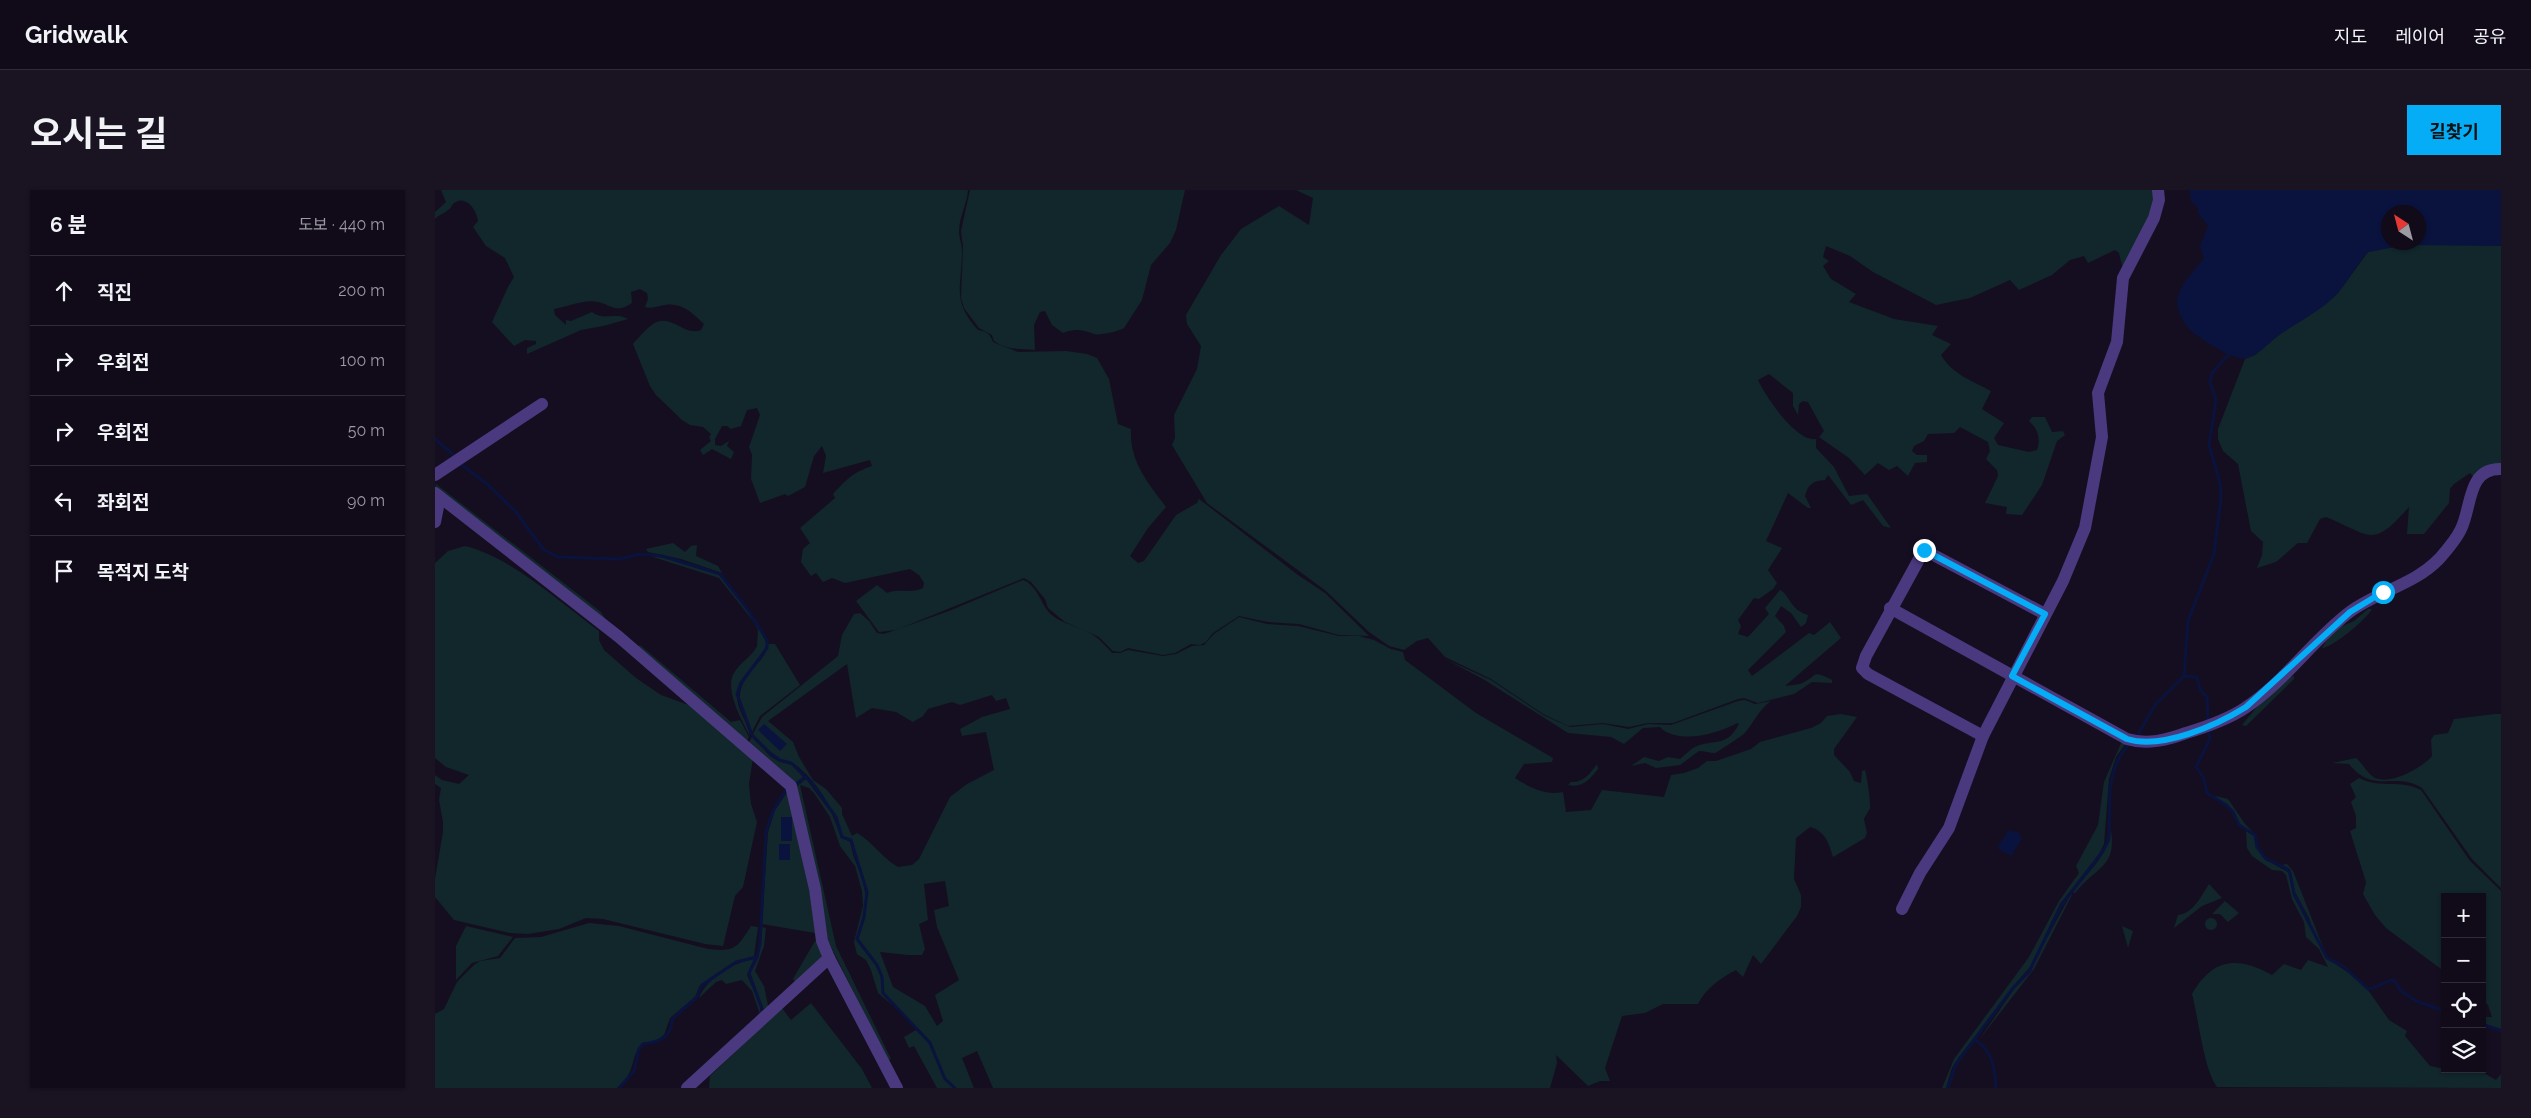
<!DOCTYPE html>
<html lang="ko">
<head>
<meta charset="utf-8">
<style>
	body { margin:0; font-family:Raleway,"Noto Sans KR",sans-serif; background:#191322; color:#f1f3f6 }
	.controls { position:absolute; right:15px; bottom:15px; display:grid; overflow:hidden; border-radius:0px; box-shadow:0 1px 4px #0004 }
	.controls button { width:45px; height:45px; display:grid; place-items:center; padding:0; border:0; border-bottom:1px solid #302b38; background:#100a19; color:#f1f3f6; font:25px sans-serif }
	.compass { position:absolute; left:1946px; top:15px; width:45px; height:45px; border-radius:50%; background:#100a19; box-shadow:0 1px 4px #0004; rotate:324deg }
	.stop { position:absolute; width:15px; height:15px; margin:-11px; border:4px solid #04adf5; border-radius:50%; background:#fff }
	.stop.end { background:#04adf5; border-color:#fff; box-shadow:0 1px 5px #0008 }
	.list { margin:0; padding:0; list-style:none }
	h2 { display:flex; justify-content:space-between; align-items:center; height:65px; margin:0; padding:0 20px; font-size:21px }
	h2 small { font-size:16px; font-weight:400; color:#9c9aa2 }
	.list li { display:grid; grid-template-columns:32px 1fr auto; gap:15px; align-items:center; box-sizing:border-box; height:70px; padding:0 20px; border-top:1px solid #302b38 }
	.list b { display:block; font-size:19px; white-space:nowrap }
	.list em { font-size:16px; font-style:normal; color:#9c9aa2 }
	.icon { flex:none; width:28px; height:28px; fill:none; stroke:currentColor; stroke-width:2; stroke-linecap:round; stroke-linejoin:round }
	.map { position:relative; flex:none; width:2066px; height:898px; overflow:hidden; border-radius:0px }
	header { display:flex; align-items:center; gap:30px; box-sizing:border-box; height:70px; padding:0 25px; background:#100a19; border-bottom:1px solid #302b38 }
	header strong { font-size:24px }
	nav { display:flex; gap:28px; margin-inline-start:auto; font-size:18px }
	.intro { display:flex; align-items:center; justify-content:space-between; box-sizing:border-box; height:120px; padding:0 30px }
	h1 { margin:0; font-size:35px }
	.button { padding:12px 22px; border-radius:0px; background:#04adf5; color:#111; font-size:18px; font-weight:700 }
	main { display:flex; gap:30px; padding:0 30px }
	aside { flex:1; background:#100a19; border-radius:0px; box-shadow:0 1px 4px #0004 }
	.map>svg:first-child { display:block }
</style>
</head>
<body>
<header>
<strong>Gridwalk</strong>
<nav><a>지도</a><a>레이어</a><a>공유</a></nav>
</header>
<div class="intro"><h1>오시는 길</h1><a class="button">길찾기</a></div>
<main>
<aside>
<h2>6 분<small>도보 · 440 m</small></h2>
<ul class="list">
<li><svg class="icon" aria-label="ahead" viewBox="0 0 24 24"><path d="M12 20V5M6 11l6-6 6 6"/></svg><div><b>직진</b></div><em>200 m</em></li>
<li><svg class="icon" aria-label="right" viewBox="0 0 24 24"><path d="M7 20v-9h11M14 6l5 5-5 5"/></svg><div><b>우회전</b></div><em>100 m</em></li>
<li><svg class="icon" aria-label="right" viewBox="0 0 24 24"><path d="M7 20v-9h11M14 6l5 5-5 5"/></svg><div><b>우회전</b></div><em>50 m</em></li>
<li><svg class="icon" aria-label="left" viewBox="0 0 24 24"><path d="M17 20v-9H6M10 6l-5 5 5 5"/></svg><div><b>좌회전</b></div><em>90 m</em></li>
<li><svg class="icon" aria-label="arrive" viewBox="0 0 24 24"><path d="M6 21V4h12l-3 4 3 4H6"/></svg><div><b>목적지 도착</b></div></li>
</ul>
</aside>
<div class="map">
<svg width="2066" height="898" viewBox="0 0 2066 898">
	<rect width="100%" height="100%" fill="#150e21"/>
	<!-- green -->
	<g fill="#11272b" fill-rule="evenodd">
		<path d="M 6,0 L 533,0 C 532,14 524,27 524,42 C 524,48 527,54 527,61 C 527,97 516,110 543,140 C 552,141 555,144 558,152 L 583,162 L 631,161 L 652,164 L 662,168 L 674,189 L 683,234 L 696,239 C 694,271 713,293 731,317 L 713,338 L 695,366 L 703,373 L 709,371 L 741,325 L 762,313 L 764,309 L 863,385 L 890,403 L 934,446 L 904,445 L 864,434 L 833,432 L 804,426 L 778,443 L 771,452 L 765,455 L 756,454 L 740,463 L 728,465 L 693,458 L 685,462 L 678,461 L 664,447 L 630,432 L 613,418 L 610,409 L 596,392 L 589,388 L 461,440 L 444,442 L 421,411 L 442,395 L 452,403 C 464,398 476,404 488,398 L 489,393 L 484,385 L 475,379 L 410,393 L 397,388 L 388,392 L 381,383 L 376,386 L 366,372 L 368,359 L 375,353 L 365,338 L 400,308 L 398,304 C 412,289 417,283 437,276 L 435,270 L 388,283 L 391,266 L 387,256 L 379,266 L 370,297 L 353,306 L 350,304 L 325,313 L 316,289 L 317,265 L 314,257 L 325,225 L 322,218 L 312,220 L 306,236 L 296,239 L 292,236 L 287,236 L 280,249 L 280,255 L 286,256 L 294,251 L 292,256 L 299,262 L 296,269 L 277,259 L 268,265 L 265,260 L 276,251 L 274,247 L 276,244 L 268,237 L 255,235 L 247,230 L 221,205 L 215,196 L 198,154 C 204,147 211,139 218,134 C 236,122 249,147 266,140 L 269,134 C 257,123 247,112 230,115 C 223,116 218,119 210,117 L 213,109 L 212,103 L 205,99 L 196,102 L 197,113 C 180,124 177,115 163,112 C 149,109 132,117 119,119 L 120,125 L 131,135 L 131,130 L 136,131 L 157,122 C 168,131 180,122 193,129 L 168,136 L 146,140 L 92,164 L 92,158 L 101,154 L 101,151 L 90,150 L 79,156 L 57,132 L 73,97 L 79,87 L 70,68 L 51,56 L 38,37 L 43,31 C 42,20 30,3 18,14 C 16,16 16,19 13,20 C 9,24 3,25 0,29 L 0,22 L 11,12 Z"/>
		<path d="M 535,0 L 750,0 L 741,40 L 735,53 L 716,75 L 707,110 L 689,138 C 685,141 663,146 659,144 C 647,140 641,138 628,143 L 617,135 L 610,121 L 605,122 L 599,135 L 600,160 C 584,158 574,161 559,151 L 557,145 L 544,138 L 529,118 L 526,108 L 528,57 L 526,41 Z"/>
		<path d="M 861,0 L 1721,0 L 1718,24 L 1688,80 L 1684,63 L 1680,60 L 1653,73 L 1649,66 L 1635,70 L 1617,85 L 1584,100 L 1575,90 L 1535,108 L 1501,115 L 1438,82 L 1415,66 L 1391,56 L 1388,67 L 1394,71 L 1388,76 L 1396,89 L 1421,104 L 1414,112 L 1459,129 L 1503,136 L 1497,145 L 1516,154 L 1506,165 C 1517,184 1537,191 1556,201 L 1547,219 L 1569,233 L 1559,248 L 1563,255 L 1594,262 L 1602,260 C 1606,249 1603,239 1594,231 L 1597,227 L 1610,227 L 1617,242 L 1628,241 L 1630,245 L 1622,251 L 1607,295 L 1587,325 L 1571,324 L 1572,317 L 1550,313 L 1563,286 L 1562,280 L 1551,269 L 1555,261 L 1553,252 L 1525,237 L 1519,243 L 1493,244 L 1489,251 L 1479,256 L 1477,261 L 1482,265 L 1492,265 L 1492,272 L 1480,273 L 1473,286 L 1462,276 L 1454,280 L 1443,273 L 1430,285 L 1414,268 L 1384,247 L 1389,241 L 1373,212 L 1368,211 L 1364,214 L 1363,225 L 1358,216 L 1358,203 L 1334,184 L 1323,190 C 1331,207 1361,252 1381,249 L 1381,258 L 1399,277 L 1414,306 L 1432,304 L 1456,338 L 1448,336 L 1428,310 L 1416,315 L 1393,285 L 1390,290 C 1378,291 1373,294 1370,306 L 1376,318 L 1373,318 L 1353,303 L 1331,351 L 1347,358 L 1333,380 L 1342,393 L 1338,399 L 1324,409 L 1319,408 L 1303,430 L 1306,436 L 1303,444 L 1313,447 L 1334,424 L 1330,418 L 1345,400 C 1357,407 1353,418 1373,425 L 1371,433 L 1366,437 L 1356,423 L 1346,416 L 1340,426 L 1349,436 L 1351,442 L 1313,480 L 1317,486 L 1374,443 L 1379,445 L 1395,432 L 1406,448 L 1350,496 C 1355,495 1363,495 1367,493 C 1384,486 1375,479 1397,490 L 1397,493 L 1377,492 L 1359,504 L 1323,513 L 1309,508 L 1303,509 L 1238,533 L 1213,533 L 1194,537 L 1168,533 L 1133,536 L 1108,524 L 1056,489 L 1010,467 L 993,448 L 982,451 L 969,460 L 954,456 L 934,442 L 891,401 L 772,313 L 737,255 L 740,248 L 739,225 L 762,179 L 766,156 L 752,134 L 751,125 L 786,65 L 806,39 L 844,16 L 874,35 L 878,8 Z"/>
		<path d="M 2041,54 L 2066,56 L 2066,277 L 2040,288 L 2035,283 L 2019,294 L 2015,299 L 2014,313 L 1989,344 L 1972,344 L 1974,317 C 1937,359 1937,346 1891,327 L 1885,329 L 1872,353 L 1863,353 L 1841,372 L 1822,378 L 1827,365 L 1828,352 L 1816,341 L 1803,274 L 1788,261 L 1783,249 L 1783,239 L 1810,169 L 1820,165 L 1845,144 L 1888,116 L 1902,104 L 1933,62 L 1969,55 Z"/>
		<polygon points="1,294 166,422 171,430 0,299"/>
		<polygon points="238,353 250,362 256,356 262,355 261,366 283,376 287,383 246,369 213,362 211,359"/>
		<path d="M 30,356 C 76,367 126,413 164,441 L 164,450 L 169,460 L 201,488 L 226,505 L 259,517 L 318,568 L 314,594 L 316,614 L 322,632 L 308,697 L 300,706 L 288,756 L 270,754 L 168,729 L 151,728 L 124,739 L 93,744 L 75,743 L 19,730 L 0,707 L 0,689 L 8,642 L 8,632 L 4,610 L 6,598 L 0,594 L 0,585 L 7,590 L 24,594 L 34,585 L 11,577 L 0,568 L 0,373 L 13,361 Z"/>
		<path d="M 215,366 C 228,366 273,378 284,385 C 292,390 331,445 331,454 C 330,473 304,483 302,502 C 300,517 313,532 315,546 C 307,531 289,499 299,483 C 305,472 317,467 322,456 L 323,440 L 319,432 L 284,388 Z"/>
		<path d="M 588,390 C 601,395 605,410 612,420 C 622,433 640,435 653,442 C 663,447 670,455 677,463 L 685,463 L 693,460 L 728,466 L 741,464 L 757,456 L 769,455 L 779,444 L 804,427 L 832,434 L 863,436 L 904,446 L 924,446 L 939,450 L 956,459 L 968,462 L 970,470 L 1041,523 L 1118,568 L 1117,572 L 1089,574 L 1080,588 C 1094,597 1110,606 1128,602 L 1131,622 L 1156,620 L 1167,600 L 1229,607 L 1236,585 L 1249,583 L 1263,578 L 1272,571 L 1281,571 L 1316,559 L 1325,552 L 1376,538 L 1386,533 L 1392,526 L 1406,524 L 1422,527 L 1399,559 L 1399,565 L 1415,582 L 1419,591 L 1426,593 L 1427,581 L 1430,580 C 1432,586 1436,613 1435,618 C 1434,621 1430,626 1429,629 L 1432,643 L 1430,648 L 1398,667 C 1394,653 1390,641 1375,637 L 1361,648 L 1359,689 L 1366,705 L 1366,717 L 1362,726 L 1326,774 L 1318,765 L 1308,787 L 1301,780 C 1286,788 1271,798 1263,814 L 1228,814 L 1210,823 L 1187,826 L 1170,878 L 1175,891 L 1165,891 L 1153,896 L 1121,865 L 1122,873 L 1115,898 L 558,898 L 542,861 L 527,868 L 539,898 L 521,898 L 510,889 L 496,852 L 449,803 L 447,786 L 443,775 L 423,748 L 430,727 L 433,702 L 416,650 L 408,647 C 399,620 382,590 358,573 C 354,570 348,571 343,568 C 333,562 325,553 318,544 L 327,527 L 403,466 L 407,445 L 419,424 L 425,423 L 434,431 L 442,443 L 449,444 L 514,421 ZM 412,474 L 421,528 L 437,518 L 461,522 L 478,532 L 488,526 L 493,519 L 517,512 L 525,515 L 557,505 L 561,511 L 571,508 L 575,519 L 547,527 L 525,539 L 527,546 L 551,542 L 559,580 L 532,594 L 515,607 L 484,669 L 477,675 L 463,677 C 447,668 437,651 422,643 L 417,646 L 407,624 L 407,618 L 391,599 L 378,590 L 364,567 L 358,552 L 333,531 ZM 510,691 L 514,716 L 499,720 L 502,737 L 524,790 L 500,805 L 508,831 L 502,836 L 490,816 L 458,797 L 445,762 L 473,765 L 487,765 L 490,759 L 484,734 L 493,730 L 489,694 Z"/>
		<path d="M 1933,419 L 1937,419 C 1932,429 1897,458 1887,458 L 1898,440 L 1919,431 Z"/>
		<path d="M 333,454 L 340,454 L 365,495 L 325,526 L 317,542 C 303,510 297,503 322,474 C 327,468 332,463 333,454 Z"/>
		<polygon points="205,455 296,532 305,530 314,547 310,554 202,457"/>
		<path d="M 1010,469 L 1056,490 L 1108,525 L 1135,537 L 1168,534 L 1193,539 L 1213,534 L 1236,535 L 1303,511 L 1310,510 L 1320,514 L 1336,511 C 1323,520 1319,533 1309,544 C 1306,546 1283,562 1280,563 C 1275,563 1269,561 1264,561 L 1245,575 L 1221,578 L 1210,573 L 1196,576 L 1209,567 L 1224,571 L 1233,567 L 1245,569 C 1250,565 1254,560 1260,557 C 1278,548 1291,559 1304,534 L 1302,533 C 1283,544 1242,555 1225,537 L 1208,538 L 1189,554 L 1176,547 L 1133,543 L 1048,489 Z"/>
		<polygon points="1859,486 1859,489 1811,536 1807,535 1826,512 1853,487"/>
		<path d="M 2060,524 L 2066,524 L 2066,698 L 2037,669 L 1987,598 C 1960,581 1939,605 1914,574 L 1897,573 L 1921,568 C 1927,573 1931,581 1937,586 C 1952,598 1987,578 1997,566 L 1996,550 L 1999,545 L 2013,543 L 2019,529 Z"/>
		<polygon points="317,547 335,566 345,572 357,575 368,587 358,595 312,555"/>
		<polygon points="1687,551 1691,553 1681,567 1674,589 1669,654 1664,664 1625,714 1595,777 1581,793 1524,867 1517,878 1511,898 1507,898 1519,869 1594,767 1624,711 1644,683 1641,676 1663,635 1669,592"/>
		<path d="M 1162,574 L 1163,579 C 1154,590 1148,598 1133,595 L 1136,592 C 1148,593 1155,584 1162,574 Z"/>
		<path d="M 1924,588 C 1945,599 1965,589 1986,600 L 2035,671 L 2066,701 L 2066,839 L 2047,833 L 2047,827 L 2057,827 L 2053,815 L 2047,809 L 2047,707 L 2010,707 L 2010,782 L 1951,738 L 1940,725 L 1928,704 L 1931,692 L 1915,641 L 1921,638 L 1921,626 L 1916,612 L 1921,607 L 1915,594 Z"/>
		<path d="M 371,589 L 397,624 L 406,647 L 415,652 C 417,658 417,664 420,670 C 436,708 431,712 422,749 C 428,759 438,768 443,779 C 450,795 444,800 457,815 L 443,803 L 436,780 L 431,770 L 422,764 L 419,752 L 428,716 L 427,701 L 420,676 L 405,656 L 395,627 L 379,603 L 374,598 L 365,595 L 401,756 L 456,869 L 453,870 L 393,751 L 361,597 Z"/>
		<polygon points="353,601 372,681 380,743 327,734 333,642 340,620"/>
		<polygon points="1776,605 1793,609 1810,634 1820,644 1804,635 1799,621 1792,614"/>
		<path d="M 1676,640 C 1682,678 1660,677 1640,703 L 1637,702 C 1652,684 1674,664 1676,640 Z"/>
		<path d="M 1811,641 L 1819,646 L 1821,657 L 1831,670 L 1853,682 L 1859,705 L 1891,768 L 1914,783 L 1933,800 L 1954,830 L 1972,841 L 1970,846 L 1995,876 L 2010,879 L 2042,879 L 2061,890 L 2066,884 L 2066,898 L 1782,897 C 1768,877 1764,830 1757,804 C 1778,768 1802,766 1837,785 L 1849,774 L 1866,780 L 1873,770 L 1893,777 L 1884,759 L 1871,747 L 1869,732 L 1857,709 L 1851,685 L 1847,681 L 1837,680 L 1817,666 L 1812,658 Z"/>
		<polygon points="1852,674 1858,681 1890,762 1879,745 1874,728 1860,702 1855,679 1846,675"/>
		<path d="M 1774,694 L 1787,708 L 1767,716 L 1739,738 L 1743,725 C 1758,724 1767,705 1774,694 Z"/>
		<polygon points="1636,704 1637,705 1599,779 1544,850 1579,799 1596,781 1602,766"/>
		<polygon points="1790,711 1804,723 1793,732 1785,724 1777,724"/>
		<circle cx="1776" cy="734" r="6"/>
		<path d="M 154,733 L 184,736 L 273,759 C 300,762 302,758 316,736 L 323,737 L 319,766 L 299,772 L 265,795 L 260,807 L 235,828 L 229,845 L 221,851 L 207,853 C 194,869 202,882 182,898 L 0,898 L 0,824 L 9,819 L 22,792 L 39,775 L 45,771 L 65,768 L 80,748 L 106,747 Z"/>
		<polygon points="31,736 78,747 63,766 37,773 21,790 21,756"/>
		<polygon points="1687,736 1698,741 1693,758"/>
		<polygon points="326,737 331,738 329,756 320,781 329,796 334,820 330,823 315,783 317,775 323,768"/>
		<polygon points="380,751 385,753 388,769 361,793 358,789"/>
		<path d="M 319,769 L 312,785 L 325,815 L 326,827 L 317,801 L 307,790 L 291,794 L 287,790 L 281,792 L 264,808 C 271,789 299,772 319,769 Z"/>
		<polygon points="376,813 427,879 437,898 274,898 275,886 347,818 356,830"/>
		<polygon points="481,840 495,853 510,890 519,898 502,898 479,856 474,858 469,847"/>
	</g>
	<!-- water -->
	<g fill="#0a133e" fill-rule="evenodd">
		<path d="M 1754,0 L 2066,0 L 2066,56 L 1969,55 L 1933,62 C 1921,75 1914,91 1902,104 C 1885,122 1862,132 1843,146 C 1833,153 1824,165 1812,168 C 1800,172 1765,149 1755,140 C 1749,134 1741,119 1742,110 C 1745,94 1759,81 1769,68 L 1765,56 L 1773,36 L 1763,23 L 1763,18 L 1755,10 L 1756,5 ZM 1984,22 L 1984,52 L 1954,52 L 1954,22 Z"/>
		<polygon points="329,534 352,554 345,561 323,540"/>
		<rect x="346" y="627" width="11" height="24"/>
		<polygon points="1574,640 1584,643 1587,649 1576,666 1562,658"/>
		<rect x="344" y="654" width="11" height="16"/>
	</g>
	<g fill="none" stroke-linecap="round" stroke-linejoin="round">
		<!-- stream -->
		<g stroke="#0a133e" stroke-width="3">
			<polyline points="0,249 21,267"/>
			<polyline points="27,275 52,294 80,321 109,360 123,367 185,369 205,364 227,366 285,384 313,420 332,450 332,458 306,493 302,504 317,545 335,563 345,570 356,573 377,593 401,627 407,647 416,650 432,702 429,727 422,749 442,775 447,787 448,803 495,853 510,889 520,898"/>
			<polyline points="1749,486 1762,487 1765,500 1772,507 1773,532"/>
			<path d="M 1773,538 L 1775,549 L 1761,577 L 1768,587 L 1772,603 L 1791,615 L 1798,622 L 1804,635 L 1820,645 L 1822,657 L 1831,669 L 1851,678 L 1855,683 L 1859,704 L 1892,768 L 1908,776 L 1933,799 C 1942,798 1951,790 1959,790 L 1966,801 L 1981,811 L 2010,821"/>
			<polyline points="1701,548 1720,515 1749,486 1753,431 1779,364 1786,308 1785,293 1774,255 1781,210 1775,192 1777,183 1793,165"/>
			<polyline points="360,595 371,587"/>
			<polyline points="328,822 314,783 322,767 325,754 331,642 338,621 351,600"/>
			<polyline points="2047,834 2066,841"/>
			<path d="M 1541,850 C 1558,862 1560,879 1561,898"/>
			<path d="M 184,898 L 199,881 L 204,859 L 208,854 C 225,852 237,847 237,829 L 262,807 L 267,795 L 301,772 L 322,767"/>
			<polyline points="1513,898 1521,874 1578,798 1594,782 1626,716 1668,661 1674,649 1675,598 1679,580 1685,566 1694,554"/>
		</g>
		<!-- minor -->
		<g stroke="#4a397f" stroke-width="12">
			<polyline points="0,285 107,214"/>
			<polyline points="0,303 5,307 0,332"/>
			<polyline points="5,307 184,447 356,596 380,699 387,751 394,768 252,898"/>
			<path d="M 1455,418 L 1692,549 C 1712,555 1732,550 1751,543 C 1771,537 1792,530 1810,518 C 1850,492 1878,449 1916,421 C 1944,401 1980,394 2004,369 C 2012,360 2021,350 2026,339 C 2037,317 2032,278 2066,279"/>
			<polyline points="1548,546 1433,484 1427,478 1431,466 1489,360 1610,424"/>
			<polyline points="1467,719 1485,683 1514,638 1548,546 1628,391 1650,338 1667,247 1663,203 1682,152 1688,88 1719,28 1724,10 1723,0"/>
			<polyline points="394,768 462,898"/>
		</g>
	</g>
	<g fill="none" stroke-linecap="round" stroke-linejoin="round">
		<!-- route -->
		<path stroke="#04adf5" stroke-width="6" d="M 1489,360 L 1610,424 L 1577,486 L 1692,549 C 1727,560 1782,535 1811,517 L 1915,422 L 1948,402"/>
	</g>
</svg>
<div class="controls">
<button>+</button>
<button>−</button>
<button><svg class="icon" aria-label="locate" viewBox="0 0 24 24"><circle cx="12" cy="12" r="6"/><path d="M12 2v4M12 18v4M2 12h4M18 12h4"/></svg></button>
<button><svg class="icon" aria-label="layers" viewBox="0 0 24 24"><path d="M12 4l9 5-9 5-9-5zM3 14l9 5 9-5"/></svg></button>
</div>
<svg class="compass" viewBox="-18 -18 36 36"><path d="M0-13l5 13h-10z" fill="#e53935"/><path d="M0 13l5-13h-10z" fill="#9c9aa2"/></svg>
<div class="stop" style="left:1948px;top:402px"></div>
<div class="stop end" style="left:1489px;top:360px"></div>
</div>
</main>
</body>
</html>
